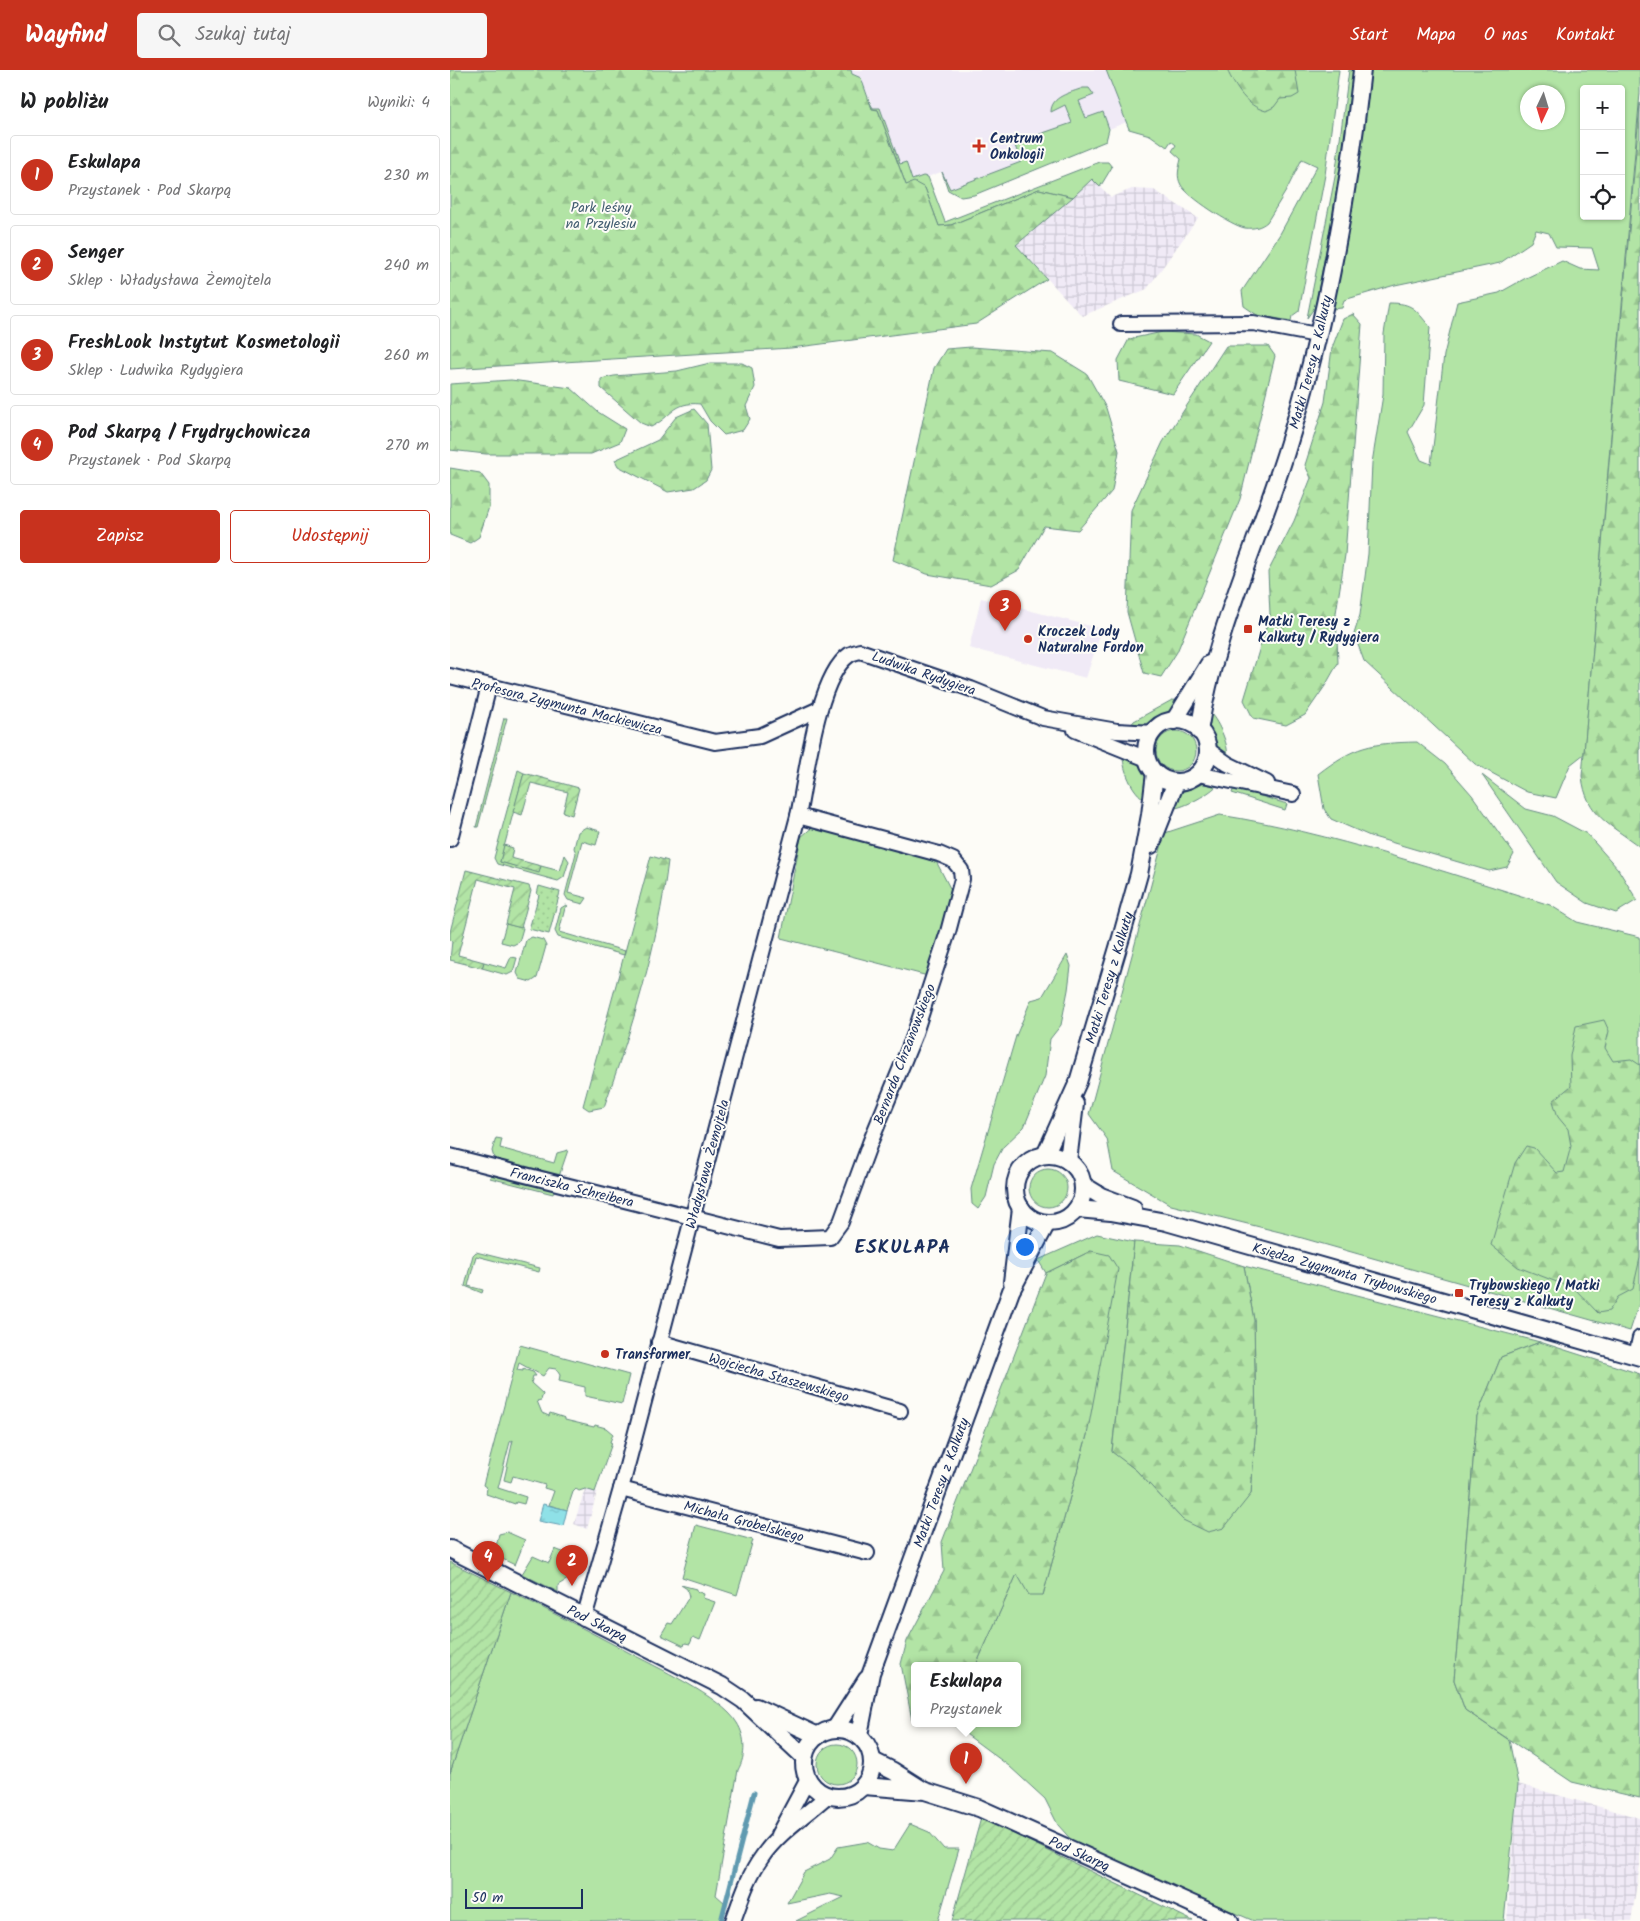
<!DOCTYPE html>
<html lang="pl">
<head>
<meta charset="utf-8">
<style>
	body { margin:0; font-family:Kalam,sans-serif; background:#f6f6f6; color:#202124 }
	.controls { position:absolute; right:15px; top:15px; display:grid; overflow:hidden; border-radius:5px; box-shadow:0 1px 4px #0004 }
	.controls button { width:45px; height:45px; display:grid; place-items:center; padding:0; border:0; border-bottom:1px solid #e0e0e0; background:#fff; color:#202124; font:25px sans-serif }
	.compass { position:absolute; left:1070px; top:15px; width:45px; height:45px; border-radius:50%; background:#fff; box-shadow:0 1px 4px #0004; rotate:184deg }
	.scale { position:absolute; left:15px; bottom:12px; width:118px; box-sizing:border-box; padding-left:5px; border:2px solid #1b2f5e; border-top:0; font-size:14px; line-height:18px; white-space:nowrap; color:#1b2f5e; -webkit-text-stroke:4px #fdfcf7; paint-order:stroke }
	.you { position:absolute; left:574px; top:1176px; width:18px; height:18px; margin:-12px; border:4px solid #fff; border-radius:50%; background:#1a73e8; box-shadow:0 0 0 8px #1a73e833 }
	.badge { display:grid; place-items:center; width:32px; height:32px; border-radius:50%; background:#c8321e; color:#fff; font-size:16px; font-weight:700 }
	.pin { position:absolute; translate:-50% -41px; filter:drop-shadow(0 1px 2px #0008) }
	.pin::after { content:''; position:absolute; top:26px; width:18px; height:15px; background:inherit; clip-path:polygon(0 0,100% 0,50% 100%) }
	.popup { position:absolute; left:461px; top:1592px; width:110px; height:65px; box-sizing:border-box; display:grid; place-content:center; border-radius:5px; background:#fff; filter:drop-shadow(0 1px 4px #0005); font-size:16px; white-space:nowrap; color:#757577 }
	.popup b { font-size:19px; color:#202124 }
	.popup::after { content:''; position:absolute; left:50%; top:100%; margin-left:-10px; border:10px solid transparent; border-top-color:#fff }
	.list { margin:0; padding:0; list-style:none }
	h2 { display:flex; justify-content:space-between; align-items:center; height:65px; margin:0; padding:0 20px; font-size:21px }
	h2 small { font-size:16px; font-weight:400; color:#757577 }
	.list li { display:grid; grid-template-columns:32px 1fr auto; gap:15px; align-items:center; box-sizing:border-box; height:80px; margin:0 10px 10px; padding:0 10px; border:1px solid #e0e0e0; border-radius:5px }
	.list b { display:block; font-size:19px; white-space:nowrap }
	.list p { margin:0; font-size:16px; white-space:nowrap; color:#757577 }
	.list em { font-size:16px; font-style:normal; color:#757577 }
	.actions { display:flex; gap:10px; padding:15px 20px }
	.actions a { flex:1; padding:11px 0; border:1px solid #c8321e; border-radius:5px; text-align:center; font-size:18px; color:#c8321e }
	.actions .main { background:#c8321e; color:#fff }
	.icon { flex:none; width:28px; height:28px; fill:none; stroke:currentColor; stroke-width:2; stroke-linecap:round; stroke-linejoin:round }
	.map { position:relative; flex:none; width:1190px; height:1851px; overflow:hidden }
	header { display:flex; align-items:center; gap:30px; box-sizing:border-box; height:70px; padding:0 25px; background:#c8321e; color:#fff }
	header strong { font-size:24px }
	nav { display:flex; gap:28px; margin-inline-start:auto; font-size:18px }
	.search { width:350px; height:45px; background:#f6f6f6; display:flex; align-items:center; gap:12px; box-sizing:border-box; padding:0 18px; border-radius:5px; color:#757577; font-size:19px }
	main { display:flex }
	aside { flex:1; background:#fff }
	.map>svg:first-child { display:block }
</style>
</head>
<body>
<header>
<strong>Wayfind</strong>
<div class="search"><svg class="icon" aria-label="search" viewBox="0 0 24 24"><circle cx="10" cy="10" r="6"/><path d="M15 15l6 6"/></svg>Szukaj tutaj</div>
<nav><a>Start</a><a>Mapa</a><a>O nas</a><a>Kontakt</a></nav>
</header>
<main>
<aside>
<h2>W pobliżu<small>Wyniki: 4</small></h2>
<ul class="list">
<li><span class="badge">1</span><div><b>Eskulapa</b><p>Przystanek · Pod Skarpą</p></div><em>230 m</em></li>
<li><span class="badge">2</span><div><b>Senger</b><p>Sklep · Władysława Żemojtela</p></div><em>240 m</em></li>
<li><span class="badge">3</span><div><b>FreshLook Instytut Kosmetologii</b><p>Sklep · Ludwika Rydygiera</p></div><em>260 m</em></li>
<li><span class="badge">4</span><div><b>Pod Skarpą / Frydrychowicza</b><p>Przystanek · Pod Skarpą</p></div><em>270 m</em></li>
</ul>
<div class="actions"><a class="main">Zapisz</a><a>Udostępnij</a></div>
</aside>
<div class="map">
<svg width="1190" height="1851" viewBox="0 0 1190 1851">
	<defs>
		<pattern id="industrial-grid" width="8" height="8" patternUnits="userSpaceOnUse" patternTransform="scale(1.25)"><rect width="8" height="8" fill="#f0eaf6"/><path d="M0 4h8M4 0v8" fill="none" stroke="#cdc9d5"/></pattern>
		<pattern id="forest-firs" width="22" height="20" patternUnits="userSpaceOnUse" patternTransform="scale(1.25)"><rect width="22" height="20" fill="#b2e4a5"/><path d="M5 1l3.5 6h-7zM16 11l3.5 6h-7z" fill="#98c490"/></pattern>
		<pattern id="park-dots" width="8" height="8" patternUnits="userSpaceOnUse" patternTransform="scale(1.25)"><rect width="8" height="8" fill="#b2e4a5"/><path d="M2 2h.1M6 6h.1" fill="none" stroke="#98c490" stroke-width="1.8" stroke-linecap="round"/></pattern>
		<pattern id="garden-furrows" width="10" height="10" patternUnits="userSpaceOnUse" patternTransform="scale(1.25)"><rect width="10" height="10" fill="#b2e4a5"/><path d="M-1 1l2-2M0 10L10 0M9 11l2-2" fill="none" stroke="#98c490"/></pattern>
		<pattern id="water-ripples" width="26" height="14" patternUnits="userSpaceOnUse" patternTransform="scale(1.25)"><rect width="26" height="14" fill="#8fe1e7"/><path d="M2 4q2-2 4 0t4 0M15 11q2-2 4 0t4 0" fill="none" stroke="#7bc1c9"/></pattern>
	</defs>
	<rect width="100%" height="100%" fill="#fdfcf7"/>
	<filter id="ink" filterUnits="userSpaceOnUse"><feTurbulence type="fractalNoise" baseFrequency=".02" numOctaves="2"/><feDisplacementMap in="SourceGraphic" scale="10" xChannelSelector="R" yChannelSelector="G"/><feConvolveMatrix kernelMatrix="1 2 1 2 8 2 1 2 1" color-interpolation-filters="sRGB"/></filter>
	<g filter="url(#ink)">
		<!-- built -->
		<g fill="#f0eaf6">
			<polygon points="401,0 738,0 689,47 503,122 498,117 491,102 456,115 411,9 402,4"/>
			<polygon points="531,528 652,559 636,608 519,578"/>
		</g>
		<!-- industrial -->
		<g fill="url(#industrial-grid)">
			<polygon points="642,109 661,127 682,119 704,120 748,148 697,219 632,246 566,175"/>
			<polygon points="135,1419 147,1422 137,1459 124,1454"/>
			<polygon points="1068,1714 1190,1748 1190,1795 1181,1851 1057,1851"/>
		</g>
		<!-- grass -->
		<g fill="#b2e4a5" stroke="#668a82" fill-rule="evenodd">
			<path d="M 656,0 L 889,0 L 875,105 L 849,241 L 842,246 L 841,251 L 807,245 L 794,236 L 792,221 L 830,164 L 867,96 L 852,89 L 836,121 L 817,152 C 811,157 804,159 795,158 C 782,156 737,126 731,115 C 726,106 729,98 731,89 L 722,81 L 726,75 L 721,71 L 717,77 L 700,65 L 679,59 Z"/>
			<polygon points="899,0 904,0 885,135 865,237 857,248 885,107"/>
			<path d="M 920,0 L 1190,0 L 1190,23 L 1134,684 L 1120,695 L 1106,728 L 1077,722 L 1025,694 L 914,591 L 904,564 L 910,545 L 918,484 L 922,393 L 933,325 L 934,264 L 939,233 C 963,233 965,239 980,257 L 974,335 L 958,362 L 971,390 L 981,394 L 994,285 L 1007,232 L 1049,223 L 1074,209 L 1112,191 L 1130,199 L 1149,200 L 1142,178 L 1106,177 L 1099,163 L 1086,160 L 1081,172 L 1050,193 L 945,215 L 894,230 L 892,238 L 882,239 L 901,138 ZM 1134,19 L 1171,19 L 1171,146 L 1134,146 ZM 1078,22 L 1108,22 L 1108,52 L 1078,52 Z"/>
			<path d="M 633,18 L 639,18 L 644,25 L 629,31 L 636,48 L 653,42 L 659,59 L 656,71 L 524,125 L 511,127 L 498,120 L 492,102 L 500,119 L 571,92 L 564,73 L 622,53 L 615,35 L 601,42 C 601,26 620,23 633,18 Z"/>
			<polygon points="419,31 423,38 430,38 450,94 456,92 462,110 473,106 478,107 495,152 649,92 658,92 662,97 650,117 642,109 623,127 589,119 501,155 489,156 475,118 456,115 428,40 422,39"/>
			<path d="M 722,630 L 732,631 C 718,646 701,655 680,656 L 684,651 Z"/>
			<path d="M 758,641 C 767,648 780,676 777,687 C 762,677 755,660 758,641 Z"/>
			<polygon points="54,648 57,648 28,757 26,757"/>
			<circle cx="726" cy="681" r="20"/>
			<path d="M 967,672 L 995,694 L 1022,725 L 1064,784 L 1057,797 L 1039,801 L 920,766 L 881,749 L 874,739 L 868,704 C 904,676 921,673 967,672 Z"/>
			<path d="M 673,683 C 695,694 699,707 696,730 C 682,723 672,698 673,683 Z"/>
			<polygon points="68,700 74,703 50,792 89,802 91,796 110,801 115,785 119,791 114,807 108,811 47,794 44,788"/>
			<polygon points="1032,705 1076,739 1103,746 1137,764 1168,799 1187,830 1166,843 1137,833 1106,812"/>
			<path d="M 757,712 L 768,714 C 763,722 732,739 723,738 L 732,722 Z"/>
			<polygon points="784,718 837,734 835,740 782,723"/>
			<path d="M 770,745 C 883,763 991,801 1100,835 L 1127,852 L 1190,867 L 1190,1230 L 1180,1261 L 838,1164 L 721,1135 L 663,1101 L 657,1069 L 639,1044 L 715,763 Z"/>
			<polygon points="364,756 443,776 487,793 503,824 478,906 331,868 351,767"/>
			<polygon points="136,757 150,761 146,775 132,771 118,823 137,828 133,834 118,830 115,825 126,783 124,778 128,762"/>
			<polygon points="116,835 118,836 115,838 109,862 175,881 174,885 108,867 105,861 111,838"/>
			<polygon points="56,854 73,858 69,872 63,875 51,872"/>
			<polygon points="82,867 93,870 96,876 87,908 81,912 70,909 67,903 76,870"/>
			<polygon points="617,885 621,896 618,920 611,955 600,969 595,1006 574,1057 553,1077 544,1094 536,1127 528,1139 522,1134 521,1119 566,966 581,930 592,927"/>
			<polygon points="61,887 67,888 63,902 57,905 32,898 34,892 56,898"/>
			<polygon points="46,1068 52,1069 50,1078 104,1093 107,1083 118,1080 103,1124 40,1108 42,1101 48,1102 42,1081"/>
			<circle cx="598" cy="1118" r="19"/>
			<polygon points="647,1164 684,1172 662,1381 686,1400 733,1450 801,1424 806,1353 804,1250 794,1196 1090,1272 1051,1287 1027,1346 1004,1610 1015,1640 1059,1670 1068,1714 1054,1851 804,1851 624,1773 608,1755 595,1729 559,1696 501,1653 567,1653 567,1595 526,1595 567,1504 593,1525 637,1365 641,1181 596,1203 588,1190"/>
			<polygon points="26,1182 90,1198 89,1202 26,1186 18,1216 33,1220 32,1223 15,1216 23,1185"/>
			<polygon points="70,1275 179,1305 172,1334 135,1326 135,1317 109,1311 110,1305 106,1299 99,1298 93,1306 69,1293 67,1300 73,1301 73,1299 83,1302 86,1306 83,1306 81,1313 93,1324 91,1330 87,1331 92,1343 99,1346 100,1343 115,1348 115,1350 144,1357 145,1355 156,1358 163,1364 160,1372 162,1373 145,1422 135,1419 129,1421 126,1419 123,1422 117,1440 99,1435 104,1421 94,1418 95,1415 63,1406 61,1412 54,1410 63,1370 60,1372 48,1418 76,1427 74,1434 66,1432 65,1434 36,1424 37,1418 33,1415"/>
			<polygon points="246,1455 303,1470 287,1525 232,1507"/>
			<polygon points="57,1462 75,1470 65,1495 44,1485 49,1464"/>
			<polygon points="105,1479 130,1489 125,1505 108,1515 108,1522 72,1504 83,1486 99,1493"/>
			<polygon points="231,1515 246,1519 246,1521 254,1524 253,1528 265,1532 250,1570 243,1567 240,1574 235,1573 234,1576 211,1565 218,1553 222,1554 239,1527 237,1519"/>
			<path d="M 61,1522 C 100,1541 138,1561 176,1581 C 204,1596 272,1627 287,1653 C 296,1667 296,1686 288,1700 L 266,1825 L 275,1833 L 270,1851 L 0,1851 L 0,1703 Z"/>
			<circle cx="387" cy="1694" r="20"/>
			<polygon points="460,1754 479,1762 494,1779 509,1779 488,1851 346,1851 394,1827 380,1824 337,1833 354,1802 380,1789 388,1777 417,1772 429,1779 443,1781"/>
		</g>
		<!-- forest -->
		<g fill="url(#forest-firs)" stroke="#668a82">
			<polygon points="0,0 401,0 402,4 411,8 422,39 428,40 456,115 464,112 475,118 489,156 501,155 589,119 623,127 566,175 597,209 526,254 341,278 0,299"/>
			<path d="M 777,0 L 845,0 L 849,24 L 842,28 L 830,29 L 824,37 L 816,41 C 796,36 786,18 777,0 Z"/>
			<path d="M 1190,33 L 1190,777 C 1160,754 1136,746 1132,706 Z"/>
			<polygon points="903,244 912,254 895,485 886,543 888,593 875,616 855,645 836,655 803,648 794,630 820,544 818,502 844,451 861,408 855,395 875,332 882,278 893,249"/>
			<polygon points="713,262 746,264 759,271 723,324 669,311 668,290 679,269"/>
			<polygon points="776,276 818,276 825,286 790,429 727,582 711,607 694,603 677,542 681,440 713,372"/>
			<polygon points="521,277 603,283 637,304 656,338 669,381 662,421 628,460 594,456 569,500 541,515 477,504 443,490 484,298 496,279"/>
			<path d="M 260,293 L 292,293 L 302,298 L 305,317 L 296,336 L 300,349 L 293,360 L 274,365 L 260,351 L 250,334 C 223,331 222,347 201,357 L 191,353 L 151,318 L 151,309 L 164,306 L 227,301 Z"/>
			<polygon points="61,310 121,318 148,342 175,359 170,372 141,384 36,384 0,380 0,314"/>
			<polygon points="244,339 257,354 261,400 256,410 244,418 218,422 168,396 165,390 208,370 226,347"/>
			<polygon points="0,398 30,403 39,415 39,437 29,467 20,473 0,465"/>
			<path d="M 201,786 L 218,791 C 208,876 182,958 154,1037 L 139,1040 L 133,1036 Z"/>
			<polygon points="1154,950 1159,961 1155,978 1163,991 1181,989 1190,995 1190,1188 1183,1219 1168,1227 1159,1241 1148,1243 1125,1219 1068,1197 1041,1175 1065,1093 1076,1076 1084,1078 1107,1103 1114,1102 1121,1076 1118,1059 1108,1047 1103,1031 1121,1016 1120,986 1126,956"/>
			<polygon points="684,1172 730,1175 794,1196 804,1250 806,1353 801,1424 774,1458 758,1462 733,1450 686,1400 662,1382"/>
			<polygon points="641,1181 659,1185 668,1199 637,1365 593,1525 579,1525 567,1504 526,1595 465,1595 465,1650 462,1650 451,1594 457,1571 494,1501 492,1472 596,1203"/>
			<polygon points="1090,1272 1190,1304 1190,1728 1122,1712 1015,1640 1004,1610 1027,1346 1051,1287"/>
		</g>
		<!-- park -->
		<polygon fill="url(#park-dots)" stroke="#668a82" points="89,816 110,822 99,864 79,859 89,825 87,824"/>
		<!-- garden -->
		<g fill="url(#garden-furrows)" stroke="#668a82">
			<polygon points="74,703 129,718 122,745 113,742 118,722 81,713 72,745 63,742"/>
			<polygon points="54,775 63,778 61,788 91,796 89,803 50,792"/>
			<polygon points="16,800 79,816 81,821 71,858 56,854 65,819 28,809 8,885 34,892 32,898 0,890 2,871 0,870 0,862"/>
			<polygon points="0,1492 61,1522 0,1703"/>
			<polygon points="531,1748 743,1851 502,1851"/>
		</g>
		<!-- water -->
		<polygon fill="url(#water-ripples)" stroke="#619ab0" points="93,1434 117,1440 113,1456 88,1451"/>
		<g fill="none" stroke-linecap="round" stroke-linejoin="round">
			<!-- stream -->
			<polyline stroke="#619ab0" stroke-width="5" points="271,1851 304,1723"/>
			<defs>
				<g id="minor">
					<polyline points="671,254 803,253 867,265"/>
					<polyline points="0,606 265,672 310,666 369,639"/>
					<polyline points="625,660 697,689"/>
					<polyline points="758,680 778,694 817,713"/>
					<polyline points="748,704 843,724"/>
					<polyline points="0,769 39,616"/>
					<polyline points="0,1086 329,1169 380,1167 391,1152 420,1073 464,966 498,862 512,809 511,800 503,790 489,784 348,746"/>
					<polyline points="209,1272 450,1341"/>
					<polyline points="1186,1286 1190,1268"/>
					<polyline points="171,1419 417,1483"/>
					<path d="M 134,1548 L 171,1419 L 348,746 C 356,708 367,607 399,585 C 402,583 407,582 410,581 L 521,619 L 593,648 L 667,661 L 703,663"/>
					<polyline points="328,1765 358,1709"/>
					<path d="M 283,1851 C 291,1829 298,1806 312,1787 C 328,1763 356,1745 377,1726"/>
				</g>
				<g id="tertiary">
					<circle cx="727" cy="681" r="31"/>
					<polyline points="724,651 759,594"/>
					<path id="s1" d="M 749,661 C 764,565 807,474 836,382 C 875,259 898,129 912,0"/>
					<polyline points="701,775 726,712"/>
					<path id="s2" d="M 595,1085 L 628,1012 L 673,861 L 689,804 L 700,745 L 705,703"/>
					<circle cx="599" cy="1119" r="34"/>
					<polyline points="618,1091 625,1034"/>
					<polyline points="633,1115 651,1126 683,1138"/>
					<path id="s3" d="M 627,1139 L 661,1142 L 716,1152 L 1190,1287"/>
					<polyline points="562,1212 571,1138"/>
					<path id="s4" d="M 0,1479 L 272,1616 L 293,1630 L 354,1687"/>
					<polyline points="306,1637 368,1666"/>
					<circle cx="388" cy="1693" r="34"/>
					<polyline points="385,1659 417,1609"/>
					<path id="s5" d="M 409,1665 L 421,1603 L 561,1221 L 597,1153"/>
					<polyline points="423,1691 443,1701 473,1720"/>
					<path id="s6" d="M 414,1716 L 475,1721 L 529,1738 L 780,1851"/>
				</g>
			</defs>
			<!-- minor casing -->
			<use href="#minor" stroke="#1b2f5e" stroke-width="18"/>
			<!-- tertiary casing -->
			<use href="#tertiary" stroke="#1b2f5e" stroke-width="20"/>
			<!-- minor -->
			<use href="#minor" stroke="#fdfcf7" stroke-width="14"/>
			<!-- tertiary -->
			<use href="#tertiary" stroke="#fdfcf7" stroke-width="16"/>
		</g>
	</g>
	<!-- markers -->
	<g fill="#c8321e" stroke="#fdfcf7" stroke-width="2">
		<path d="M526.5 68.5h5v5h5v5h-5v5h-5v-5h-5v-5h5z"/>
		<rect x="793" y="554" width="10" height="10" rx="2.5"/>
		<circle cx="578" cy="569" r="5"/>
		<rect x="1004" y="1218" width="10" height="10" rx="2.5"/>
		<circle cx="155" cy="1284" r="5"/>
	</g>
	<g text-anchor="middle" stroke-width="4" stroke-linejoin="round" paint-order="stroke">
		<!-- poi labels -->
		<g font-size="14" font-weight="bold" fill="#1b2f5e" stroke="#fdfcf7" text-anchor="start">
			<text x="540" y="73">Centrum<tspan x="540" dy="16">Onkologii</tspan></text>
			<text x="808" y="556">Matki Teresy z<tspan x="808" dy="16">Kalkuty / Rydygiera</tspan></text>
			<text x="588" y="566">Kroczek Lody<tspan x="588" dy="16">Naturalne Fordon</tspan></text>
			<text x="1019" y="1220">Trybowskiego / Matki<tspan x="1019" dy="16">Teresy z Kalkuty</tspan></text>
			<text x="165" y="1289">Transformer</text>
		</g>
		<!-- park labels -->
		<g font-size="14" fill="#415c70" stroke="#fdfcf7">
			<text x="151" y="142">Park leśny<tspan x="151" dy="16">na Przylesiu</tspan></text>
		</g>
		<!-- street labels -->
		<g font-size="14" fill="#1b2f5e" stroke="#fdfcf7">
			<text dy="5" stroke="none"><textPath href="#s1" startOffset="386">Matki Teresy z Kalkuty</textPath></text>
			<text transform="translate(474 603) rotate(19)" y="5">Ludwika Rydygiera</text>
			<text transform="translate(117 636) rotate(14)" y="5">Profesora Zygmunta Mackiewicza</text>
			<text dy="5" stroke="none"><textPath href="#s2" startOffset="189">Matki Teresy z Kalkuty</textPath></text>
			<text transform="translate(454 984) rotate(-69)" y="5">Bernarda Chrzanowskiego</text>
			<text transform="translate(257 1094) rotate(-75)" y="5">Władysława Żemojtela</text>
			<text transform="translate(122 1117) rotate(14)" y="5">Franciszka Schreibera</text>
			<text dy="5" stroke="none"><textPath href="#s3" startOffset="276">Księdza Zygmunta Trybowskiego</textPath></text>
			<text transform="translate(329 1307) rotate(16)" y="5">Wojciecha Staszewskiego</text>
			<text dy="5" stroke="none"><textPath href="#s5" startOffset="266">Matki Teresy z Kalkuty</textPath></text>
			<text transform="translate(294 1451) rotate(15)" y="5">Michała Grobelskiego</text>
			<text dy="5" stroke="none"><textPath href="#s4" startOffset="165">Pod Skarpą</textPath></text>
			<text dy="5" stroke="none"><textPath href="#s6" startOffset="228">Pod Skarpą</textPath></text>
		</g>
		<!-- district labels -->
		<g font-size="19" font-weight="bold" letter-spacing="1" fill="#1b2f5e" stroke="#fdfcf7">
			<text x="453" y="1183">ESKULAPA</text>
		</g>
	</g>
</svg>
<div class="controls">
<button>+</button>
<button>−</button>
<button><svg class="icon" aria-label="locate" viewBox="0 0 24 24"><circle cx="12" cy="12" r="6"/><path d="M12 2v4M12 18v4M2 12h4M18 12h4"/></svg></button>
</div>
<svg class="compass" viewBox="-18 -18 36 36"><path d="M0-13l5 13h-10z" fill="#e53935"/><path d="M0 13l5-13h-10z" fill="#757577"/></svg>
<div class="scale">50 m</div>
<div class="you"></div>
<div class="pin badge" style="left:516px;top:1714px">1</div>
<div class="popup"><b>Eskulapa</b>Przystanek</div>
<div class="pin badge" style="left:122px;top:1516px">2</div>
<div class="pin badge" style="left:555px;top:561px">3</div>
<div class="pin badge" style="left:38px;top:1512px">4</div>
</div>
</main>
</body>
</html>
